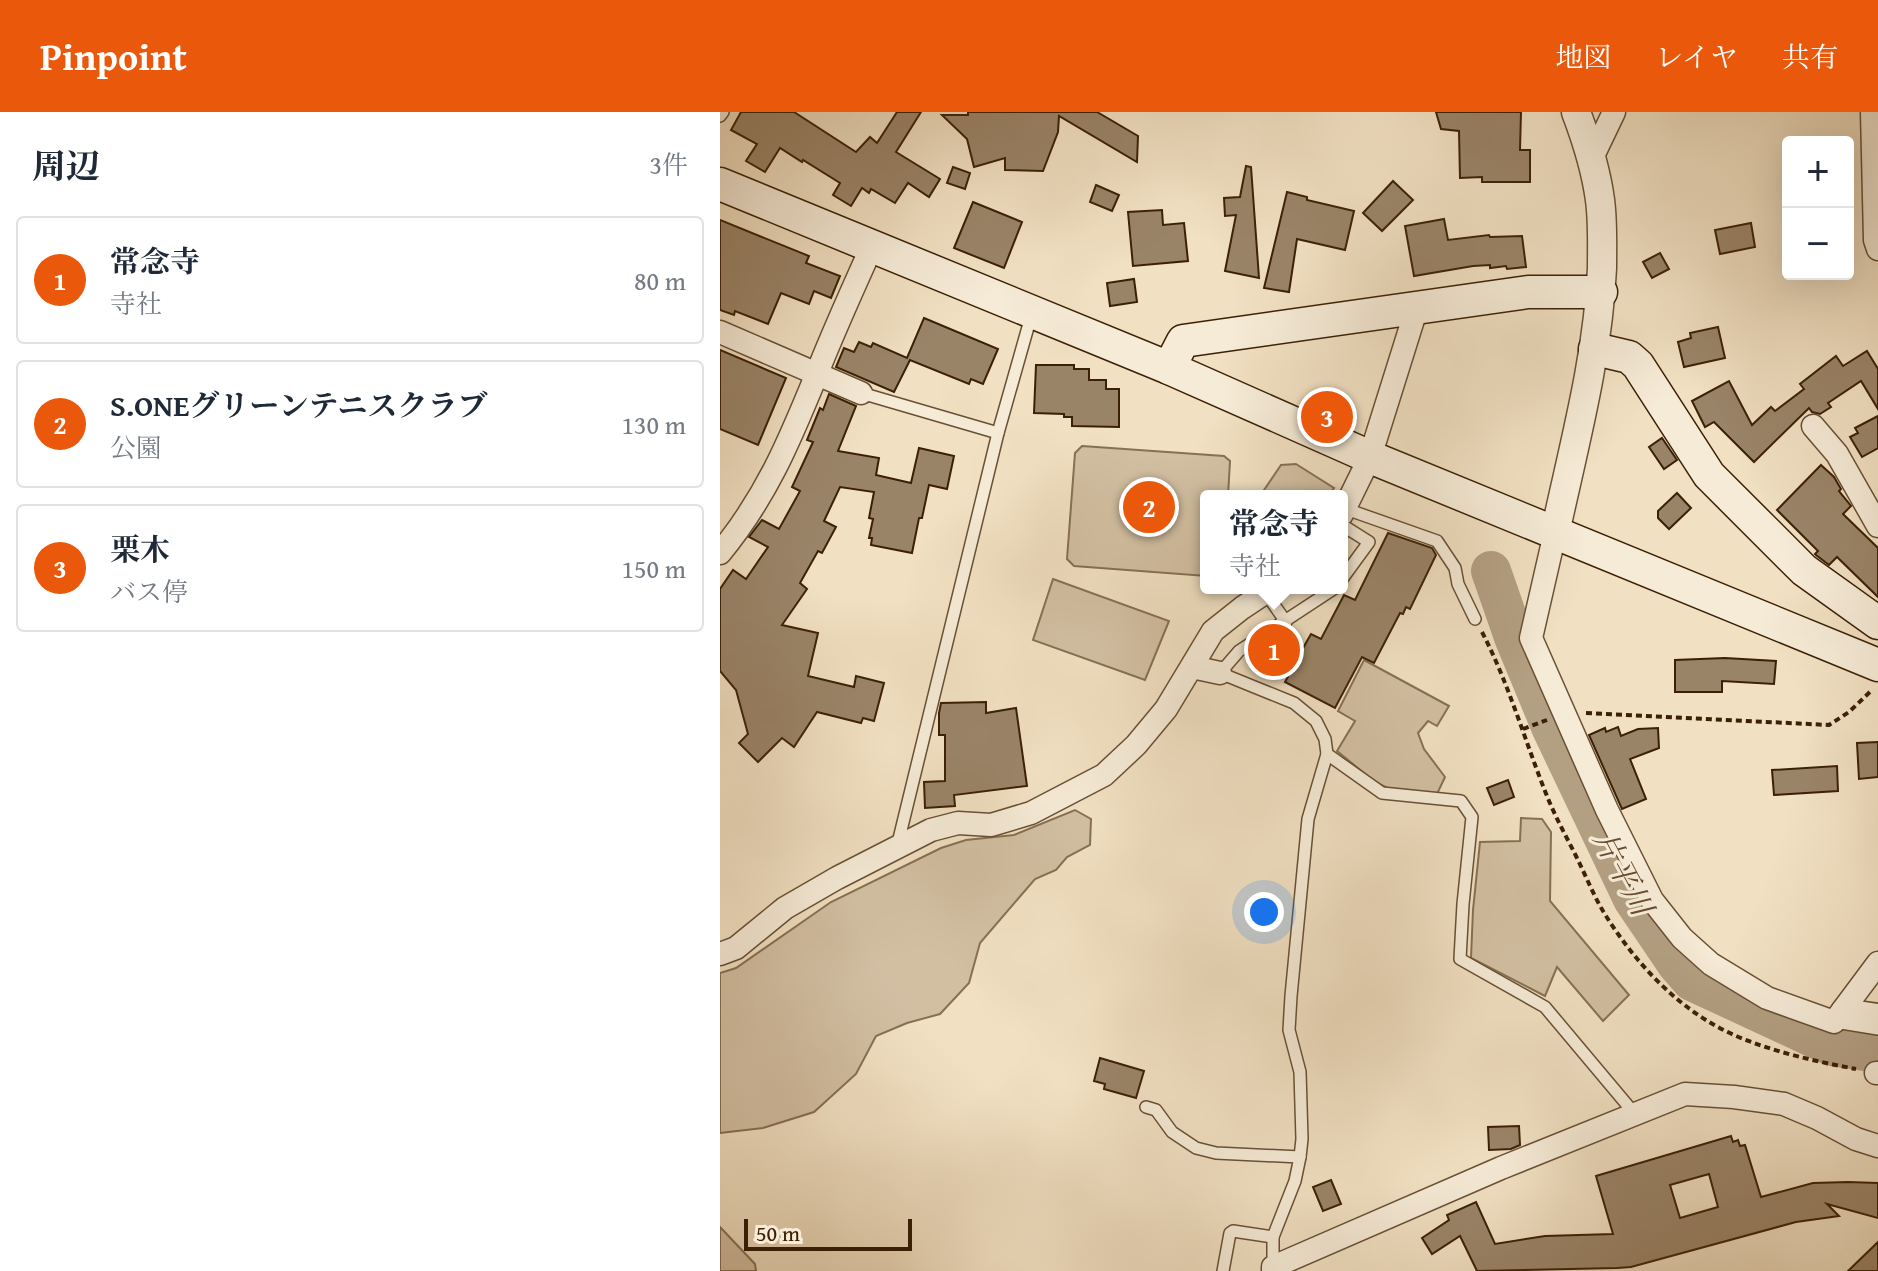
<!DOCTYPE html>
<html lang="ja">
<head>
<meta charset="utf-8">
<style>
	body { margin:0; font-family:"Gentium Book Plus","Noto Serif JP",serif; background:#f2f2f3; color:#1f2937 }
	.controls { position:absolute; right:24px; top:24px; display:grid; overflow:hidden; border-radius:8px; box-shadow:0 8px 32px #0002 }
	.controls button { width:72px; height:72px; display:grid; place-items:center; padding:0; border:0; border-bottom:2px solid #e0e1e3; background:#fff; color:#1f2937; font:40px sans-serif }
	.scale { position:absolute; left:24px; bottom:20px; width:168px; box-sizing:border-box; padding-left:8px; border:4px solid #3c2006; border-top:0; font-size:22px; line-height:28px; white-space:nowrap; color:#3c2006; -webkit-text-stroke:6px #f6ebd7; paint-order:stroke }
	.you { position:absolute; left:544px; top:800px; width:28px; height:28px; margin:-20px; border:6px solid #fff; border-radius:50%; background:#1a73e8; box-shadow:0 0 0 12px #1a73e833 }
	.badge { display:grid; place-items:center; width:52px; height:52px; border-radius:50%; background:#ea580c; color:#fff; font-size:26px; font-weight:700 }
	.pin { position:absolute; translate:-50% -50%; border:4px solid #fff; box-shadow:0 2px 8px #0006 }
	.popup { position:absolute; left:480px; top:378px; width:148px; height:104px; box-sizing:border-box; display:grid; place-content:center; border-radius:8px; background:#fff; filter:drop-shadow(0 2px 6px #0005); font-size:26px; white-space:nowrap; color:#747a83 }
	.popup b { font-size:30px; color:#1f2937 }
	.popup::after { content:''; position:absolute; left:50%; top:100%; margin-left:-16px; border:16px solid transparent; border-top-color:#fff }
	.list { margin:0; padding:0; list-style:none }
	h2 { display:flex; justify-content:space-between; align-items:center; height:104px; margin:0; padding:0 32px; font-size:34px }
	h2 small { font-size:26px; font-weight:400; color:#747a83 }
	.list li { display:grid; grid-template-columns:52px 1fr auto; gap:24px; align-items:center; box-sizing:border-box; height:128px; margin:0 16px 16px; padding:0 16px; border:2px solid #e0e1e3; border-radius:8px }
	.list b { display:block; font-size:30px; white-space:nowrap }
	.list p { margin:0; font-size:26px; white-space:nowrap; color:#747a83 }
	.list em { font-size:26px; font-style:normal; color:#747a83 }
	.map { position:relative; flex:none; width:1158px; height:1159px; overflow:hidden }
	header { display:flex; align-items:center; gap:48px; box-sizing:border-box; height:112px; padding:0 40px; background:#ea580c; color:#fff }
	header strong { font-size:38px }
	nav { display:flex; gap:44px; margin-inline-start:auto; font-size:28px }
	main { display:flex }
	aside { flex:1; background:#fff }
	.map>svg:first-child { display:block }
</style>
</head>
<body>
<header>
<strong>Pinpoint</strong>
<nav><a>地図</a><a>レイヤ</a><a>共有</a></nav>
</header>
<main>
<aside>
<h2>周辺<small>3件</small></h2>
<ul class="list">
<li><span class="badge">1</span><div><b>常念寺</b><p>寺社</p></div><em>80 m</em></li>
<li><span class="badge">2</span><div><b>S.ONEグリーンテニスクラブ</b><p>公園</p></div><em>130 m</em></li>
<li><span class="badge">3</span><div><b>栗木</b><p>バス停</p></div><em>150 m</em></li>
</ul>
</aside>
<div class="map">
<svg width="1158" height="1159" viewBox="0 0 1158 1159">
	<rect width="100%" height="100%" fill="#f1e0c2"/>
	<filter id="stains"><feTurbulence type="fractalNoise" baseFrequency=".0025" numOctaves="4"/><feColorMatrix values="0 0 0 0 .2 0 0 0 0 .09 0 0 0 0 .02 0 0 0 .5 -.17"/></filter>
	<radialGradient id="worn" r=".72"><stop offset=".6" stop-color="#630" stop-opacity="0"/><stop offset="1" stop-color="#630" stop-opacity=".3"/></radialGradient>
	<!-- green -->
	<g fill="#d2bfa2" stroke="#877054" stroke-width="2">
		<polygon points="362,334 504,344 510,349 508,384 486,384 486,464 354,454 347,447 355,341"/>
		<polygon points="576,352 614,376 608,384 540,384 561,353"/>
		<polygon points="333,467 449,509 425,568 313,528"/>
		<polygon points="644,548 729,594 717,614 708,609 698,621 704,637 725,665 717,682 676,680 655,670 617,639 635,609 618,599"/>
		<polygon points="355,698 371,707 370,733 347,745 336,758 315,767 260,831 249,871 220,902 187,911 156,924 136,962 94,1000 43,1016 0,1021 0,861 16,856 111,790 221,736 246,728 294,723"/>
		<polygon points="801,706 822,707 831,720 830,789 909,883 883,909 837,855 825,884 751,846 753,798 760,730 800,729"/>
		<polygon points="0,1115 35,1152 36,1159 0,1159"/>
	</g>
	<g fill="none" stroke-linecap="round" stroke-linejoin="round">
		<!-- river -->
		<polyline stroke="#b39f82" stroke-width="40" points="771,459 794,525 832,617 913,787 957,852 972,869 1112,934 1158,941"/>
	</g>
	<!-- building -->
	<g fill="#9a8468" stroke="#3c2006" stroke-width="2" fill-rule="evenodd">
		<polygon points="21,0 74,0 136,40 150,25 157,31 177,0 201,0 176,40 220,67 209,85 188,71 175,91 151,77 149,81 142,76 131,94 113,83 120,71 83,48 82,50 60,36 45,60 26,49 37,32 11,18"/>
		<polygon points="248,0 377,0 418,24 417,50 339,4 338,20 323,59 285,58 285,46 254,55 247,27 222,3 248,3"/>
		<polygon points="716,0 801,0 800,38 810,38 810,70 762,70 762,65 740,66 739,19 721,17"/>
		<polygon points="526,54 531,55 539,166 505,159 516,103 505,104 504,86 520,85"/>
		<polygon points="233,55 250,61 245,77 227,71"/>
		<polygon points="673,69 693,88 662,119 643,101"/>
		<polygon points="376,73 399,83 392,99 370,90"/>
		<polygon points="567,80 587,85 587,88 634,99 625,138 577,127 569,180 544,176"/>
		<polygon points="253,90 302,110 284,156 234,136"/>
		<polygon points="442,98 443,113 464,111 468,149 413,154 408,100"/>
		<polygon points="724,107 728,128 769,123 770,125 802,124 806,155 787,157 786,154 770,156 770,153 753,154 694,164 685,114"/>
		<polygon points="0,108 89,144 86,151 120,164 111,186 94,179 89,192 61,181 48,212 15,199 14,203 0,198"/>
		<polygon points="1031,111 1035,135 1000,142 995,118"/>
		<polygon points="940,141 949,157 932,166 923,150"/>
		<polygon points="414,167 417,190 390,194 387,171"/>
		<polygon points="204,206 278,237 263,272 251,267 249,272 190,248 174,280 116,255 124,236 134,240 139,230 151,235 153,231 187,246"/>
		<polygon points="998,215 1005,246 964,255 958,230 971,226 970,221"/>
		<polygon points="0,238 66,266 38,333 0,317"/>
		<polygon points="1147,239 1158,257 1158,297 1141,269 1108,291 1111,295 1100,302 1092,300 1089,296 1034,350 994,310 985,315 972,289 1009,269 1032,313 1051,295 1055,299 1084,277 1080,272 1116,244 1123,254"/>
		<polygon points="316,253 354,253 354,257 369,257 369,268 386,268 386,277 399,277 399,315 352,314 352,305 344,305 344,302 314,301"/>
		<polygon points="109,282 136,294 118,339 159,346 156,363 191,371 199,336 234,344 227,377 209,373 202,406 199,406 192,441 151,433 152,426 149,426 153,407 149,406 154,380 120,375 104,409 116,415 102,441 98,439 80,471 87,477 62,513 98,521 88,564 134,575 136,564 164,571 154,609 143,606 141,611 97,600 74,635 62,626 38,650 19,631 28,622 16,578 0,559 0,477 13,458 26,467 48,435 29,425 42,408 59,417 80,379 72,375 93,330 87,328 100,296 103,298"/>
		<polygon points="1158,304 1158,336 1142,345 1130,325 1138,321 1135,316"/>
		<polygon points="942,326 957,348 944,357 929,335"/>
		<polygon points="1101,353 1114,365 1121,377 1119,379 1131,394 1123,402 1158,436 1158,485 1117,445 1109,453 1096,443 1095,442 1098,439 1057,398"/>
		<polygon points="957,381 971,396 949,417 938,406 938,399"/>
		<polygon points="668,421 712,436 716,443 690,497 686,495 683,502 680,501 654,551 642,545 615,596 565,570 572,557 567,554 578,533 583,536 591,522 601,527 624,483 635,488"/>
		<polygon points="1005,546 1056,549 1054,572 1002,569 1002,580 955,580 955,548"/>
		<polygon points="266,590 266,601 296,596 307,674 234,683 235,694 205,696 204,670 225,669 225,623 219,623 219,601 221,591"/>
		<polygon points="898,615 901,624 918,617 938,616 939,636 910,647 926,687 902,697 869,623 885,616 886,620"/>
		<polygon points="1158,630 1158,665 1139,667 1137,631"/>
		<polygon points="1117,654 1118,679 1054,683 1052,658"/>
		<polygon points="788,668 794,685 774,693 767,676"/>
		<polygon points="380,946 424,959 416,986 384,977 385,972 374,969"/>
		<polygon points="799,1014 800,1033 791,1037 769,1038 768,1015"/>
		<path d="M 1011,1024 L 1013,1030 L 1018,1028 L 1020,1034 L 1025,1033 L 1041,1085 L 1093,1071 L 1128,1070 L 1158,1071 L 1158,1106 L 1107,1092 L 1119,1104 L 1076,1110 L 911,1155 L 897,1156 L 757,1159 L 740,1124 L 712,1142 L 702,1126 L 729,1108 L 727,1103 L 756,1090 L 775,1132 L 825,1124 L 893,1122 L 876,1064 ZM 989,1062 L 998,1095 L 960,1106 L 950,1073 Z"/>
		<polygon points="611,1068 621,1092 603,1099 593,1075"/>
		<polygon points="1158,1130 1158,1159 1128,1159"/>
	</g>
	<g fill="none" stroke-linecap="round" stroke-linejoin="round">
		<defs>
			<g id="service">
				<polyline points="0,4 3,0"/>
				<polyline points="141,281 278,321"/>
				<polyline points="626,397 717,429 735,456 738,472 755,507"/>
				<polyline points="622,413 649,430 622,467"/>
				<polyline points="545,480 566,510"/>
				<polyline points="607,642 662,681 741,689 752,705 743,792 740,847 825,895 914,1001"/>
				<polyline points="177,735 278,321 312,201"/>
				<polyline points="1115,910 1158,917"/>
				<polyline points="426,995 436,998 452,1020 476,1036 496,1041 580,1045 575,1069 553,1125 553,1155"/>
				<polyline points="580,1045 582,1027 580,960 569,918 571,884 588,707 607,642 605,627 596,609 574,591 500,561 519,539 615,476"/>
				<polyline points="503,1159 510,1121 513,1119 553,1125"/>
			</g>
			<g id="minor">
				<polyline points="1152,0 1155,128 1158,137"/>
				<polyline points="872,46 894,0"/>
				<polyline points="0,220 141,281"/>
				<polyline points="1093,314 1117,342 1158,414"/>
				<polyline points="622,402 650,345 697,195"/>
				<polyline points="835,421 811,526 887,698 932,788 962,826 991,852 1047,886 1114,910 1158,851"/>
				<path d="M 0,441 C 46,385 69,330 96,264 C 113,220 133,177 152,134"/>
				<polyline points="472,555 500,561"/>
				<polyline points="0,842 16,836 65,796 117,766 211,718 238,711 271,713 311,701 384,663 416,633 446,597 493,519 522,496 552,476"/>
				<polyline points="1123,898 1158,903"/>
				<polyline points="1156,961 1158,961"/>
				<polyline points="553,1159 553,1155 781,1056 965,982 1014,985 1064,992 1097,1006 1136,1027 1158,1034"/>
			</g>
			<path id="tertiary" d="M 835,421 C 854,333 878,246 882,156 C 882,134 883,110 880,88 C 876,58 867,29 856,0"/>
			<g id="secondary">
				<polyline points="0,72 449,256 650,345 1158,553"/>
				<polyline points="875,237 909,245 918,253 989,363 1084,458 1158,511"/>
				<polyline points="449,256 463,229 808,180 881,180"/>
			</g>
		</defs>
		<!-- service casing -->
		<use href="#service" stroke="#695035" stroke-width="14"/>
		<!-- minor casing -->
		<use href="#minor" stroke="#695035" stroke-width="25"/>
		<!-- tertiary casing -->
		<use href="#tertiary" stroke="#695035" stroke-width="31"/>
		<!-- secondary casing -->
		<use href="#secondary" stroke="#3c2006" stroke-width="35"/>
		<!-- path -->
		<g stroke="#3c2006" stroke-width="4" stroke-dasharray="6 4" stroke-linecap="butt">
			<path d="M 762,520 C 790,574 806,633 829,689 C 837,708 847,726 856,744 C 866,764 874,785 886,804 C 917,853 960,899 1014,923 C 1053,940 1094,949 1136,957"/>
			<polyline points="866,601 1109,613 1129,600 1152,578"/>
			<polyline points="803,617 827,608"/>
		</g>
		<!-- service -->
		<use href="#service" stroke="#f6ebd7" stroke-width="11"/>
		<!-- minor -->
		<use href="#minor" stroke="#f6ebd7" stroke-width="22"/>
		<!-- tertiary -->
		<use href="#tertiary" stroke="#f6ebd7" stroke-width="28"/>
		<!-- secondary -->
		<use href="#secondary" stroke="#f6ebd7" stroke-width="32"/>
	</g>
	<g text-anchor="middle" stroke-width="6" stroke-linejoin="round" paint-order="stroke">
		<!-- water labels -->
		<g font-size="30" font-style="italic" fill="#664c31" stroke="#f6ebd7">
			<text transform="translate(903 761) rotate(62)" y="10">片平川</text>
		</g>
	</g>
	<rect width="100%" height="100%" filter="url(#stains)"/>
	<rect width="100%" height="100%" fill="url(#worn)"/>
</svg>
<div class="controls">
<button>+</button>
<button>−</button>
</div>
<div class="scale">50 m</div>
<div class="you"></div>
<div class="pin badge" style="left:554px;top:538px">1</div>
<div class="popup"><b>常念寺</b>寺社</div>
<div class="pin badge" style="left:429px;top:395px">2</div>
<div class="pin badge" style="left:607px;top:305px">3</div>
</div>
</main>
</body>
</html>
